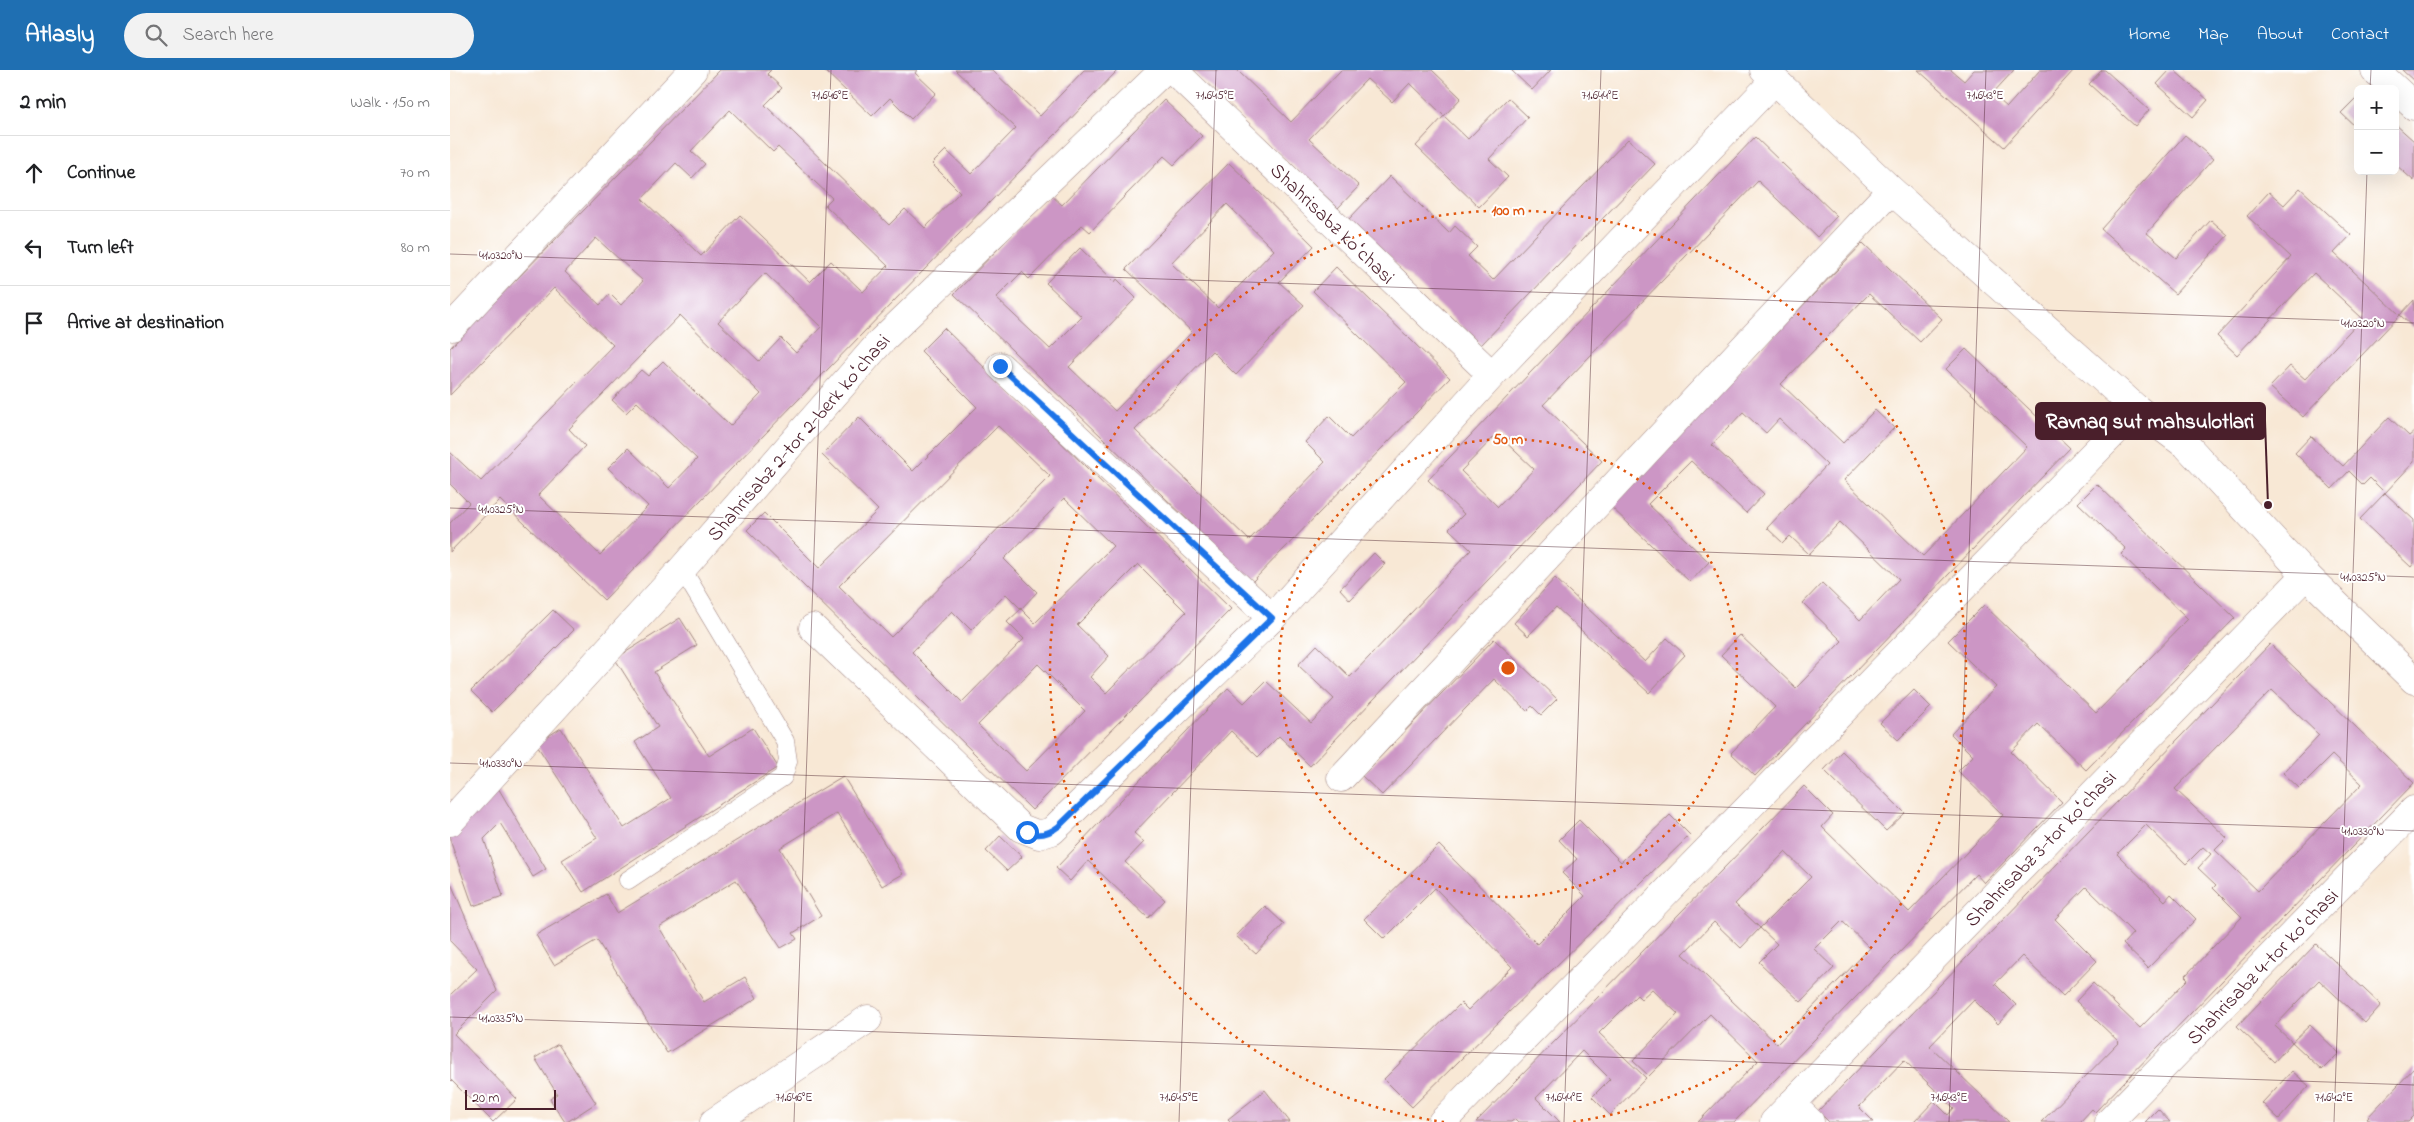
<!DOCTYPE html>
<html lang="en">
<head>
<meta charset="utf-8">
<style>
	body { margin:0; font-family:"Indie Flower",sans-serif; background:#f2f2f2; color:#202124 }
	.controls { position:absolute; right:15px; top:15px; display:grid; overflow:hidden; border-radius:8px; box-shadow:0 5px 20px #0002 }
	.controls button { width:45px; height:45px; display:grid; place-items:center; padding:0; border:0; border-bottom:1px solid #e0e0e0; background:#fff; color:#202124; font:25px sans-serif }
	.scale { position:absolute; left:15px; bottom:12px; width:91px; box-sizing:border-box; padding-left:5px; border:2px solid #4a1f2b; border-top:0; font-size:14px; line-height:18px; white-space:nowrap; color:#4a1f2b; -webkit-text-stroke:4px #fff; paint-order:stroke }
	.stop { position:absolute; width:15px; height:15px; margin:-11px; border:4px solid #1a73e8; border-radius:50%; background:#fff }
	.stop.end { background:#1a73e8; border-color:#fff; box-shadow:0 1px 5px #0008 }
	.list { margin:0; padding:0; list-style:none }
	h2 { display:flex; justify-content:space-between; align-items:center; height:65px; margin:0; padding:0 20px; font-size:21px }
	h2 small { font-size:16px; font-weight:400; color:#757577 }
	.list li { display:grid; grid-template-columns:32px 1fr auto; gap:15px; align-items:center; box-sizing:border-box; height:75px; padding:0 20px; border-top:1px solid #e0e0e0 }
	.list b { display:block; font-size:19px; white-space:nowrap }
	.list em { font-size:16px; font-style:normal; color:#757577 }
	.icon { flex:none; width:28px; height:28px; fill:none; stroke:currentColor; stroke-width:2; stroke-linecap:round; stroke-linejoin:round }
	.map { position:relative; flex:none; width:1964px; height:1052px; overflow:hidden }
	header { display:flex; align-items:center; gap:30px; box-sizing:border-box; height:70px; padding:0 25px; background:#1f6fb2; color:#fff }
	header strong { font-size:24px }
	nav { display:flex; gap:28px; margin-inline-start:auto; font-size:18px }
	.search { width:350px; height:45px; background:#f2f2f2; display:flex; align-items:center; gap:12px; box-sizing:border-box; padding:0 18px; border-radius:28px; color:#757577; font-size:19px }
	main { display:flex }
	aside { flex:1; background:#fff }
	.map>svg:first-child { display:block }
</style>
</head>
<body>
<header>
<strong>Atlasly</strong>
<div class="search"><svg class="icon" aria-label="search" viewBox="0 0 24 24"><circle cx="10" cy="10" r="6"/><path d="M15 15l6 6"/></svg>Search here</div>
<nav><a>Home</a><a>Map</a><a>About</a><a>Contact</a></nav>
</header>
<main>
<aside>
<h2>2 min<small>Walk · 150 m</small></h2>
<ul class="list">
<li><svg class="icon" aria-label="ahead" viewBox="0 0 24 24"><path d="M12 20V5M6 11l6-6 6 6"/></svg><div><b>Continue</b></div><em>70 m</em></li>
<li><svg class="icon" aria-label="left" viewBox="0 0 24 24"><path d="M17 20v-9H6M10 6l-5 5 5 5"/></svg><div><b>Turn left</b></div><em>80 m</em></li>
<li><svg class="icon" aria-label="arrive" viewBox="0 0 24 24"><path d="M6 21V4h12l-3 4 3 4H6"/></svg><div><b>Arrive at destination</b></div></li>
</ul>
</aside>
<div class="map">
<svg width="1964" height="1052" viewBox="0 0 1964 1052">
	<rect width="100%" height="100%" fill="#fff"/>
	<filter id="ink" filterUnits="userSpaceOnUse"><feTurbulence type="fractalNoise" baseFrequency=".02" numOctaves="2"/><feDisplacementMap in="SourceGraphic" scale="10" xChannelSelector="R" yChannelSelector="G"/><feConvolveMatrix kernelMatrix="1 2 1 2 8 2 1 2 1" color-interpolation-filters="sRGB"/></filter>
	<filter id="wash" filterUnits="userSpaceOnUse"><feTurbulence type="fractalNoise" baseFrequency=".0096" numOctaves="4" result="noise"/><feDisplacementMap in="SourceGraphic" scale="20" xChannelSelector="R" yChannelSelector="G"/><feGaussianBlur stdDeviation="1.12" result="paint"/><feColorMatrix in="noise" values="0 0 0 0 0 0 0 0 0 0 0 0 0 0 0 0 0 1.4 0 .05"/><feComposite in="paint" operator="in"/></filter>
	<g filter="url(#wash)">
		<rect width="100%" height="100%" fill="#f8e8d5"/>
		<g id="blocks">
			<!-- building -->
			<g fill="#cc96c5" fill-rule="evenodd">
				<path d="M 270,0 L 321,0 L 317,4 L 332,18 L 315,35 L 439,155 L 455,139 L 475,158 L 510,122 L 482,94 L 496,80 L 521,104 L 566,58 L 505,0 L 542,0 L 590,46 L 634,0 L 668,0 L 154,530 L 50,430 L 0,482 L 0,453 L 19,433 L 0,414 L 0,382 L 31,411 L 163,275 L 104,218 L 0,325 L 0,278 ZM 280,40 L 323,82 L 328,77 L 382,128 L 375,135 L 438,196 L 413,222 L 381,191 L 360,212 L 290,145 L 251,186 L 192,129 L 226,93 L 242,108 L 255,94 L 241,81 ZM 146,168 L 193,211 L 171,235 L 160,224 L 150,235 L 115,202 ZM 315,203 L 371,257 L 346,283 L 331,268 L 309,291 L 268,252 ZM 230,245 L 311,324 L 280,356 L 213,291 L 198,306 L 191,300 L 162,330 L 176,343 L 187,332 L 247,389 L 219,418 L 178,378 L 158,398 L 198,436 L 150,485 L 88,425 L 135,376 L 119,359 Z"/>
				<polygon points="374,0 467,0 465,3 486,23 461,49 440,28 422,46"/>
				<polygon points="742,0 787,0 841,52 891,0 982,0 1011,28 994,46 960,13 942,32 917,9 859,69 909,116 888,138"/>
				<polygon points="1061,0 1101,0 1082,20"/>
				<polygon points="1468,0 1501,0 1514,11 1524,0 1564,0 1542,24 1557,37 1590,0 1624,0 1554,77"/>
				<polygon points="1652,0 1655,0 1699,40 1685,56 1639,14"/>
				<polygon points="1720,0 1724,0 1758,30 1743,47 1707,14"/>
				<polygon points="1952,0 1964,0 1964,11"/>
				<polygon points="1908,26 1908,59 1891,43"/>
				<polygon points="1058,28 1078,47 1039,89 1058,107 1029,137 966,76 994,46 1018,69"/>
				<path d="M 714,30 L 752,66 L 724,95 L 714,86 L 640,162 L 632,155 L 579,209 L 572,202 L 546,228 L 600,279 L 632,247 L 596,213 L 630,178 L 665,212 L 667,209 L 686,228 L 619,297 L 665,341 L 742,262 L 676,199 L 779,93 L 799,112 L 864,176 L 829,212 L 854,235 L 786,305 L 762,281 L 685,360 L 799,470 L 875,392 L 855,372 L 879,346 L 901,368 L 956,312 L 863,221 L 886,197 L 1000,308 L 802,512 L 504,224 L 601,125 L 612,135 ZM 777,134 L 824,180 L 768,238 L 721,193 Z"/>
				<polygon points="1945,54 1964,71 1964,111 1945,94"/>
				<polygon points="1735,65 1763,89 1697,163 1726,188 1761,150 1778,165 1725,224 1651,159"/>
				<path d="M 1305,67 L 1387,146 L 1367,167 L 1308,111 L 1093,335 L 1152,391 L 924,629 L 860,696 L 829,666 L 808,687 L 781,661 L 684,763 L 694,772 L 675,792 L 715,830 L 698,848 L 638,791 L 620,811 L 606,798 L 778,618 L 794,633 L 816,611 L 861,653 L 884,629 L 848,595 L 867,575 L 900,607 L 1021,480 L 999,459 L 1014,444 L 978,410 ZM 1047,364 L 1084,399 L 1048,437 L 1011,401 Z"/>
				<polygon points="1178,69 1205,94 1031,275 899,149 940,106 999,163 1005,156 1027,177 1018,186 1043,210"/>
				<polygon points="1850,118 1901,165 1884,183 1950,245 1853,347 1820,317 1840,296 1855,309 1912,248 1864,203 1787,285 1767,266 1841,187 1797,146 1819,122 1834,135"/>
				<polygon points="1413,173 1492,249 1470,272 1419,224 1331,314 1393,373 1425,340 1444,358 1394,410 1473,486 1577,377 1496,299 1516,279 1620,378 1305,706 1281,683 1325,637 1271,585 1290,565 1346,618 1392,571 1353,533 1372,513 1410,550 1449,509 1390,452 1359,484 1340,466 1333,473 1317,458 1377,395 1329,349 1316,363 1293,342 1262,375 1314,424 1296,443 1241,391 1198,434 1259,492 1240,512 1160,436"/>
				<polygon points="1964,230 1964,258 1950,245"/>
				<path d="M 494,258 L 781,539 L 582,740 L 297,460 L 314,443 L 369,498 L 428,440 L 372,385 L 409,347 L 463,401 L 527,337 L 471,281 ZM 548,356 L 600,406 L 441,567 L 389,516 ZM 614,428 L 663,476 L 585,553 L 571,539 L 557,552 L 574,569 L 512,632 L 462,582 L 502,541 L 521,560 L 556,524 L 571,539 L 587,522 L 554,489 ZM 688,494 L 736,542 L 656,623 L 640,607 L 659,586 L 627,555 ZM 588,594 L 635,641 L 576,701 L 528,655 Z"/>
				<polygon points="1939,347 1959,366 1964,362 1964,392 1935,423 1964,450 1964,493 1961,497 1910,449 1935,423 1920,408 1913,415 1899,401 1882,419 1845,383 1861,366 1893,396"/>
				<path d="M 1647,414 L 1785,548 L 1636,700 L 1588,654 L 1561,682 L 1612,732 L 1534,813 L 1526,804 L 1284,1052 L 1248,1052 L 1308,991 L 1260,944 L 1199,1006 L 1183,991 L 1228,944 L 1202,919 L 1191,929 L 1187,925 L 1149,963 L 1196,1008 L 1160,1045 L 1142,1027 L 1160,1009 L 1132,981 L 1086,1028 L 1110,1052 L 1068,1052 L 1065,1049 L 1061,1052 L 1026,1052 L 1354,716 L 1383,745 L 1372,757 L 1459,842 L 1553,745 L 1508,701 L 1523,686 L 1501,664 L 1546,617 L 1498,571 L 1534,535 L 1646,643 L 1738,549 L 1671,484 L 1676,479 L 1628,433 ZM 1335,782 L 1361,807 L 1310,858 L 1285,834 ZM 1392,851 L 1420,878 L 1327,974 L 1233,884 L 1264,852 L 1291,878 L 1310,858 L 1327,874 L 1309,892 L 1351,932 L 1384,898 L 1364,879 Z"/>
				<polygon points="924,483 935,494 900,530 890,519"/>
				<polygon points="1105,508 1195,592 1217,568 1235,585 1199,623 1106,537 1078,566 1064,553"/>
				<polygon points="103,540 124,560 42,642 21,621"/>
				<polygon points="230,548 247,575 204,602 259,686 303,658 328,697 133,822 112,790 147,768 86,674 111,658 174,758 221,728 185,672 208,657 165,589"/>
				<polygon points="1044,569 1107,629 1091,645 1082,636 1077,641 1044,609 932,725 912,706"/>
				<path d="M 1820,574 L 1964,713 L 1645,1042 L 1642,1039 L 1630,1052 L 1591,1052 L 1669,972 L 1626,931 L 1643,913 L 1690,958 L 1738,909 L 1735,906 L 1792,847 L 1763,818 L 1766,815 L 1748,798 L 1761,784 L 1753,777 L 1736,794 L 1696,755 L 1667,784 L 1715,831 L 1721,824 L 1746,849 L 1698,898 L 1673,874 L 1683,863 L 1636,817 L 1605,849 L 1647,891 L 1613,926 L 1572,886 L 1545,914 L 1566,935 L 1548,954 L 1524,930 L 1480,976 L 1559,1052 L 1464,1052 L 1484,1031 L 1498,1045 L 1504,1038 L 1454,990 L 1409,1037 L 1424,1052 L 1379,1052 L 1368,1041 ZM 1822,620 L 1869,665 L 1833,703 L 1849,718 L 1882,685 L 1912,714 L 1808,821 L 1765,780 L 1777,768 L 1725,719 Z"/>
				<polygon points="1464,620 1481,637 1448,670 1430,653"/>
				<polygon points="1392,681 1455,743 1436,761 1374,700"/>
				<polygon points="393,706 453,804 432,816 387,743 330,778 371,846 343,863 347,869 331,878 286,810 209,857 254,932 295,907 307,928 217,983 147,870 104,895 86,865 156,824 167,843"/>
				<polygon points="47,716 96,799 83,807 50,753 34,769 53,826 23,836 0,770 0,762"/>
				<polygon points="1220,745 1240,765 962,1037 934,1009 1011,933 1018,940 1062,897 985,818 934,869 914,849 989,775 1087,874 1135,826 1112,803 1127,789 1109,770 1129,750 1171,792"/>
				<polygon points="550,766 572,787 557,801 536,781"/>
				<polygon points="0,811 47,921 4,964 67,1029 43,1052 0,1009 0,925 27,899 0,871"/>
				<polygon points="815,836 834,854 806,884 786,866"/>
				<polygon points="1866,874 1931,935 1915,953 1869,910 1825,956 1842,972 1860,955 1889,983 1872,1000 1842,972 1824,992 1787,956"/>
				<polygon points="108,974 146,1033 117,1052 115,1052 100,1029 107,1024 85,988"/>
				<polygon points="1964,998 1964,1046 1958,1052 1922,1052 1917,1048"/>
				<polygon points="1842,1001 1859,1016 1829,1049 1812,1033"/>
				<polygon points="815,1020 840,1052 781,1052 778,1049"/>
				<polygon points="1708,1039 1720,1052 1695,1052"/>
			</g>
		</g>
	</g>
	<g filter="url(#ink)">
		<use href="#blocks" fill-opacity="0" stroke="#a18480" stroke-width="1"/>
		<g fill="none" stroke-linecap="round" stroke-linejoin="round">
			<defs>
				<polyline id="lane" points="178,810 333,707 338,691 335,671 232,499"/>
				<g id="street">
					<polyline points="723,0 1042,305"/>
					<polyline points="1925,0 1964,36"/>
					<polyline points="2,257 243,0"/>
					<polyline points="550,296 822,548"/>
					<polyline points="363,558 571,758 589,765 602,761 822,548 1042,305 1324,11"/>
					<polyline points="891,708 1441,120"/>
					<polyline points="0,752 232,499 432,270 714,0"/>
					<polyline points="1341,1034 1360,1052"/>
					<polyline points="264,1052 418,949"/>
					<polyline points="992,1052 1687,339"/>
					<polyline points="1324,1052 1856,505"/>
					<polyline points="1659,1052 1964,740"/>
				</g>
				<polyline id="secondary" points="1314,0 1441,120 1687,339 1737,376 1856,505 1964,610"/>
			</defs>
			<!-- lane casing -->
			<use href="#lane" stroke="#a18480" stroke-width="19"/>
			<!-- street casing -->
			<use href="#street" stroke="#a18480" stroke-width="29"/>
			<!-- secondary casing -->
			<use href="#secondary" stroke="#a18480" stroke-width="29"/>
			<!-- lane -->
			<use href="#lane" stroke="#fff" stroke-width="18"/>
			<!-- street -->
			<use href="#street" stroke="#fff" stroke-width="28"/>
			<!-- secondary -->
			<use href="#secondary" stroke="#fff" stroke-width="28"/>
		</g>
	</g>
	<g fill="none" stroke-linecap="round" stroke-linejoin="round" filter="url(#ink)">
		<!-- route -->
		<path stroke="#1a73e8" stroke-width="6" d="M 550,296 L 822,548 L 609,756 C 599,764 589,767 577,762"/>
	</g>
	<!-- ticks -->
	<path fill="none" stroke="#4a1f2b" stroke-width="1" stroke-opacity="0.45" d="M 1920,19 L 1921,0M 0,184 L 1964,253M 0,438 L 1964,507M 0,693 L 1964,761M 0,947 L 1964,1015M 344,1052 L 381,0M 729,1052 L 766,0M 1114,1052 L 1151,0M 1499,1052 L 1536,0M 1884,1052 L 1917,101"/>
	<!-- distance rings -->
	<g fill="none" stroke="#e0560e" stroke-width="2.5" stroke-dasharray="2.5 5">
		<circle cx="1058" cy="598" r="229"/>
		<path d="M994 1052A458 458 0 1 1 1122 1052"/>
	</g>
	<g text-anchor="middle" stroke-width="4" stroke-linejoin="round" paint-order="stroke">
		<!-- street labels -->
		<g font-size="20" fill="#4a1f2b" stroke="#fff">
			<text transform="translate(883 153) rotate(44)" y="7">Shahrisabz koʻchasi</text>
			<text transform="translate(348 367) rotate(-49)" y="7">Shahrisabz 2-tor 2-berk koʻchasi</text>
			<text transform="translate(1590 778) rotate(-46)" y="7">Shahrisabz 3-tor koʻchasi</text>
			<text transform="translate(1812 896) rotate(-46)" y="7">Shahrisabz 4-tor koʻchasi</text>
		</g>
	</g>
	<g font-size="12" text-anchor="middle" fill="#4a1f2b" stroke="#fff" stroke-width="4" stroke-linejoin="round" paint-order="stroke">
		<text x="380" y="29">71.646°E</text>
		<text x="765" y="29">71.645°E</text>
		<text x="1150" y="29">71.644°E</text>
		<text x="1535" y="29">71.643°E</text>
		<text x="51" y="189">41.0320°N</text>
		<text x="1913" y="257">41.0320°N</text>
		<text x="51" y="443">41.0325°N</text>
		<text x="1913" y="511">41.0325°N</text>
		<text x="51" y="697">41.0330°N</text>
		<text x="1913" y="765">41.0330°N</text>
		<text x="51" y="952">41.0335°N</text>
		<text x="344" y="1031">71.646°E</text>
		<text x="729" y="1031">71.645°E</text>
		<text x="1114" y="1031">71.644°E</text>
		<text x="1499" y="1031">71.643°E</text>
		<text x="1884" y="1031">71.642°E</text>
	</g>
	<circle cx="1058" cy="598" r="8" fill="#e0560e" stroke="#fff" stroke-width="2.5"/>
	<g font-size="15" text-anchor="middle" font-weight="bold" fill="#e0560e" stroke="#fff" stroke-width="4" stroke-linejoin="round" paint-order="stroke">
		<text x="1058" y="145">100 m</text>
		<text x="1058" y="374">50 m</text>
	</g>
	<!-- callouts -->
	<path fill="none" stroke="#4a1f2b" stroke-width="2" d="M1818 435L1815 351"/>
	<circle fill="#4a1f2b" stroke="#fff" stroke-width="2" cx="1818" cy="435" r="5"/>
	<rect fill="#4a1f2b" stroke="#4a1f2b" stroke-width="2" x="1586" y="333" width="229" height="36" rx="5"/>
	<g font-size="21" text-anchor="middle" font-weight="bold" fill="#fff">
		<text x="1700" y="358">Ravnaq sut mahsulotlari</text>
	</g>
</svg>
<div class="controls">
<button>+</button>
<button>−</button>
</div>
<div class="scale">20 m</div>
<div class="stop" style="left:577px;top:762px"></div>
<div class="stop end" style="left:550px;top:296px"></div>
</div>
</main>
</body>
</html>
